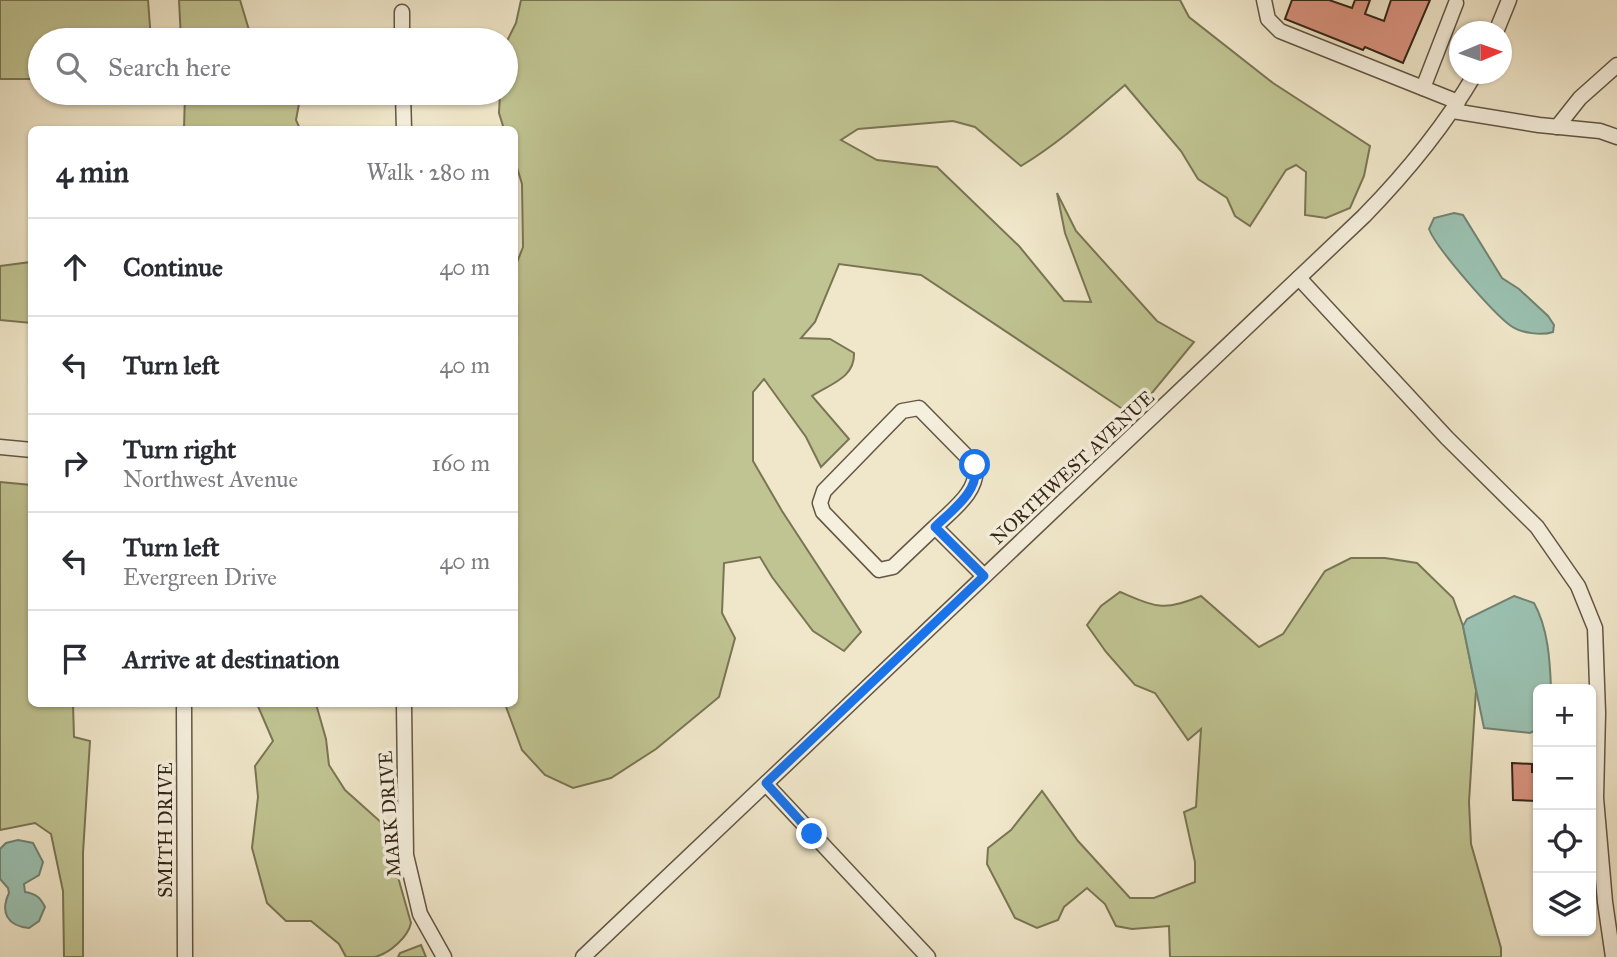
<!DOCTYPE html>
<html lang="en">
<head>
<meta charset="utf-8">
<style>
	body { margin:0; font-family:"IM FELL Great Primer",serif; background:#f2f2f3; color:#2b2b33 }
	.controls { position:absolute; right:21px; bottom:21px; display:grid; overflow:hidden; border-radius:10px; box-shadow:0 2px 5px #0004 }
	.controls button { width:63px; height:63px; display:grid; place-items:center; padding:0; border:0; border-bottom:2px solid #e1e1e2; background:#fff; color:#2b2b33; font:35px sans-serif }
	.compass { position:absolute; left:1449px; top:21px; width:63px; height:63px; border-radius:50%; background:#fff; box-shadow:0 2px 5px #0004; rotate:88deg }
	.stop { position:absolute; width:21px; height:21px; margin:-16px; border:5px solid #1a73e8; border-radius:50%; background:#fff }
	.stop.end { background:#1a73e8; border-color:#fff; box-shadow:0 2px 7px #0008 }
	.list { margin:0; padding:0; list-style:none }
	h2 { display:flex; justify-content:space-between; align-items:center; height:91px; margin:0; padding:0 28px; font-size:30px }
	h2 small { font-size:23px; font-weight:400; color:#7c7c81 }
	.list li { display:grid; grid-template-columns:46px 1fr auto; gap:21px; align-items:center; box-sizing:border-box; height:98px; padding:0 28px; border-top:2px solid #e1e1e2 }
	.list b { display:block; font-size:26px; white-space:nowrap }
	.list p { margin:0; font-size:23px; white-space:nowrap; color:#7c7c81 }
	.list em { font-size:23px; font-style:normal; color:#7c7c81 }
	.icon { flex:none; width:38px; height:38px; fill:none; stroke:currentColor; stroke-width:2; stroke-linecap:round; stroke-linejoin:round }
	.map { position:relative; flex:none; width:1617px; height:957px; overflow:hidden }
	.search { position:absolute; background:#fff; box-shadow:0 2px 5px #0004; left:28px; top:28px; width:490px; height:77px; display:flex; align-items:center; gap:18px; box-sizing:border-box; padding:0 24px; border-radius:38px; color:#7c7c81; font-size:26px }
	.panel { position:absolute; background:#fff; box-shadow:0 2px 5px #0004; left:28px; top:126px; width:490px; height:581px; border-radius:10px }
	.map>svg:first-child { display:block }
</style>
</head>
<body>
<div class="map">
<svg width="1617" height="957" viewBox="0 0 1617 957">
	<rect width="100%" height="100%" fill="#f0e7ca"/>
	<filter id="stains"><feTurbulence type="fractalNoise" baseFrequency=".00286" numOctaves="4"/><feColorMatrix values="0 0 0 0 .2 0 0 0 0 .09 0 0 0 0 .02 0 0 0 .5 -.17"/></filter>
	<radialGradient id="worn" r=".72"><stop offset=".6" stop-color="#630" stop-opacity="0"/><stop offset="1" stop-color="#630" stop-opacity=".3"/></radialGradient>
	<!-- green -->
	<g fill="#c0c492" stroke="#7a7554" stroke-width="2">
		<polygon points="0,0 148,0 151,40 40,40 40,79 0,79"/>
		<polygon points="179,0 240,0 252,40 181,40"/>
		<path d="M 521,0 L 1180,0 L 1189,17 L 1273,83 L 1370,146 L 1364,176 L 1350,208 L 1326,218 L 1305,215 L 1306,172 L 1296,165 L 1286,170 L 1250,226 L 1235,216 L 1227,198 L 1198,179 L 1181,151 L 1125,85 C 1091,114 1059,143 1021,166 L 975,127 L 953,121 L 858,129 L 841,140 L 877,160 L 937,167 L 1019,246 L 1064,301 L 1091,302 L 1065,233 L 1057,193 L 1076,231 L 1157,321 L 1194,342 L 1133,416 L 921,275 L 839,264 L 815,322 L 801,338 L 830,339 L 854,353 C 855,378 830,384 812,396 L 849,439 L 821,467 L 806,437 L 764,379 L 753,392 L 753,461 L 782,511 L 861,632 L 844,651 L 813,631 L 772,577 L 760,557 L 724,563 L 722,613 L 735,638 L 719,697 L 656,749 L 611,778 L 573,788 L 545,775 L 522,750 L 505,704 L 514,704 L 514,270 L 523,247 L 522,184 L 515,161 L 514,130 L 504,129 L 499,113 L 500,93 L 506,93 L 506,43 L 516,23 Z"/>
		<polygon points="185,93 301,93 296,120 300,129 184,129"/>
		<polygon points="31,262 31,323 0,320 0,266"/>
		<polygon points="0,482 31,485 32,704 73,704 74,737 90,741 83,853 83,957 64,957 63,891 51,834 35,823 0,830"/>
		<path d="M 1351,558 L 1385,558 L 1417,563 L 1453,598 L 1463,626 L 1476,690 L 1469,802 L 1471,844 L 1501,948 L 1501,957 L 1170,957 L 1169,926 L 1132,929 L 1116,926 L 1105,904 L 1087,888 L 1064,907 L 1058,920 L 1037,928 L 1015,918 L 987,864 L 988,848 L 1011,830 L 1042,791 L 1078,841 L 1130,898 L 1154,898 L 1195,882 L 1195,862 L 1184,812 L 1196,807 L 1201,729 L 1188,740 L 1155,693 L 1135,685 L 1106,652 L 1087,625 L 1101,606 L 1120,592 C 1156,607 1163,612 1201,596 L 1259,647 L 1283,634 L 1325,571 Z"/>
		<path d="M 257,704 L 316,704 L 326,739 L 329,765 L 345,790 L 383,824 L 411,923 C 408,937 390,953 375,957 C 367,957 355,957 346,957 L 339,944 L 311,921 L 286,921 L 267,903 L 252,848 L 258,797 L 255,766 L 273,741 Z"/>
		<polygon points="421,945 426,957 398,957 400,953"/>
	</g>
	<!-- water -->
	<g fill="#9bc1b1" stroke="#728373" stroke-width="2">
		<path d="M 1454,213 L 1463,215 L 1502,278 L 1519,289 L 1548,316 L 1554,325 L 1553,332 C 1542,336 1521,333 1511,326 C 1494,314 1436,248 1429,229 L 1434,218 Z"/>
		<path d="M 1514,596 L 1534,603 C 1548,628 1550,660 1551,689 L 1538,689 L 1538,729 L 1530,733 L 1484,728 L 1463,626 L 1467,619 Z"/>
		<path d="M 18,840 L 33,843 L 43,862 L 39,875 L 24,884 L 25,892 C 36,894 40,897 45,907 L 39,921 L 29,928 C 7,926 0,912 9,893 L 8,888 L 0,879 L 0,849 L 6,843 Z"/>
	</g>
	<!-- building -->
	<g fill="#d9937f" stroke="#342617" stroke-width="2">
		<polygon points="1292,0 1329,0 1352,8 1355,0 1370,0 1365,14 1384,21 1391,0 1430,0 1403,63 1365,47 1363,50 1285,19"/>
		<polygon points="1512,763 1532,764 1532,772 1537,772 1538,801 1513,800"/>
	</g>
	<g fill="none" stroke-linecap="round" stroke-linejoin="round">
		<defs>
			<g id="minor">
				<polyline points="1264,0 1268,19 1280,31 1458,102"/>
				<polyline points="402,12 402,40"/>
				<polyline points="1496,32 1509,0"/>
				<polyline points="1423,88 1456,3"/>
				<polyline points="403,93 404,130"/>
				<polyline points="1453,111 1539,125 1600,131 1617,137"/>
				<polyline points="1557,127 1580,98 1617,65"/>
				<polyline points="1299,278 1447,438 1537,527 1578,586 1595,628 1598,713 1596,798 1605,902 1613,957"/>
				<polyline points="0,447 32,450"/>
				<path d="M 935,527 L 893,567 L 879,570 L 823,512 L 820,503 L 824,491 L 902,411 L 919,408 L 975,465 C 980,491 952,510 935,527 L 984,576"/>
				<polyline points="184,704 185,957"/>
				<polyline points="404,704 406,855 420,914 444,957"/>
				<polyline points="766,784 928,957"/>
				<path d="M 583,957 L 1364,216 C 1407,172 1444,127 1475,74"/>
			</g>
		</defs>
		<!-- minor casing -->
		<use href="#minor" stroke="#635644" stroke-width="17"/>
		<!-- minor -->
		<use href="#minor" stroke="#f5efdd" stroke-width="14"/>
	</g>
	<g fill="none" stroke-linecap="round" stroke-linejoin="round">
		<!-- route -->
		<path stroke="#1a73e8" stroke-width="9" d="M 812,834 L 766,783 L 984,576 L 935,527 C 952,510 980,491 975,465"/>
	</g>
	<g text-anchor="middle" stroke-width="7" stroke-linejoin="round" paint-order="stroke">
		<!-- street labels -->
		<g font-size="19" fill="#342617" stroke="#f5efdd">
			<text transform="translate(1072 467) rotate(-43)" y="7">NORTHWEST AVENUE</text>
			<text transform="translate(389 814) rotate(-94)" y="7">MARK DRIVE</text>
			<text transform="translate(165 830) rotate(-90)" y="7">SMITH DRIVE</text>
		</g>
	</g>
	<rect width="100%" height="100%" filter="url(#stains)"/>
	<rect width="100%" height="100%" fill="url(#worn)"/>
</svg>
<div class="controls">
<button>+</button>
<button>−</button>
<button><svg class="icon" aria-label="locate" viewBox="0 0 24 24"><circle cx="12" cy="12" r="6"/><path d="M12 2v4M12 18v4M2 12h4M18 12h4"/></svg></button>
<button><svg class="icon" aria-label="layers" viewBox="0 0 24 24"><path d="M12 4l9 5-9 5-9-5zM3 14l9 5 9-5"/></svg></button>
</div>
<svg class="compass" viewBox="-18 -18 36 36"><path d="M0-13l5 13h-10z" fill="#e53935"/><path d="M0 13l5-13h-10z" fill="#7c7c81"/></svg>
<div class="stop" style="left:975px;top:465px"></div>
<div class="stop end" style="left:812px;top:834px"></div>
<div class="search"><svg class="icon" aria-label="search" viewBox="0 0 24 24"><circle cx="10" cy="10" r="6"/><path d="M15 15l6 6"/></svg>Search here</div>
<section class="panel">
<h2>4 min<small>Walk · 280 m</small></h2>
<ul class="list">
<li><svg class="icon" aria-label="ahead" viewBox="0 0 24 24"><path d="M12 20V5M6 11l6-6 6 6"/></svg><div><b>Continue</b></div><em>40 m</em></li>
<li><svg class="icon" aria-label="left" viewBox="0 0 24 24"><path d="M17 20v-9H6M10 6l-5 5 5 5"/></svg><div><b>Turn left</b></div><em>40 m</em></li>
<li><svg class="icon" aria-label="right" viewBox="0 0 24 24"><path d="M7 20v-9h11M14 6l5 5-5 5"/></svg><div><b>Turn right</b><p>Northwest Avenue</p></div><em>160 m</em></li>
<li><svg class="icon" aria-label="left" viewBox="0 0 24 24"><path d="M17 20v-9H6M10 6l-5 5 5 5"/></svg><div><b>Turn left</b><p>Evergreen Drive</p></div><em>40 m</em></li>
<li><svg class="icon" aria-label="arrive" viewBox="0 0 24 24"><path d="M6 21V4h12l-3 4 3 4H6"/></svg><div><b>Arrive at destination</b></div></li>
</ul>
</section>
</div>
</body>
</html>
